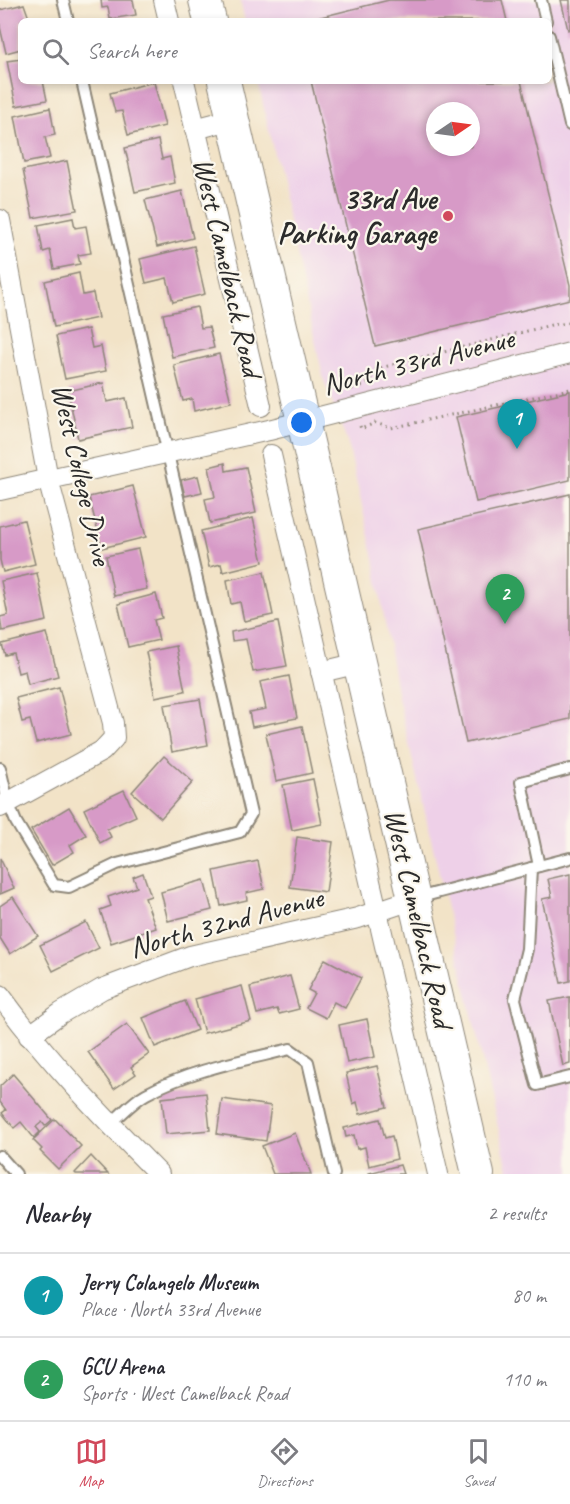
<!DOCTYPE html>
<html lang="en">
<head>
<meta charset="utf-8">
<style>
	body { margin:0; font-family:Caveat,sans-serif; background:#f2f2f3; color:#2b2b33 }
	.compass { position:absolute; left:426px; top:102px; width:54px; height:54px; border-radius:50%; background:#fff; box-shadow:0 3px 9px #0003; rotate:77deg }
	.you { position:absolute; left:302px; top:423px; width:21px; height:21px; margin:-15px; border:4px solid #fff; border-radius:50%; background:#1a73e8; box-shadow:0 0 0 9px #1a73e833 }
	.badge { display:grid; place-items:center; width:39px; height:39px; border-radius:50%; background:#d1495b; color:#fff; font-size:20px; font-weight:700 }
	.pin { position:absolute; translate:-50% -50px; filter:drop-shadow(0 2px 3px #0008) }
	.pin::after { content:''; position:absolute; top:32px; width:21px; height:18px; background:inherit; clip-path:polygon(0 0,100% 0,50% 100%) }
	.list { margin:0; padding:0; list-style:none }
	h2 { display:flex; justify-content:space-between; align-items:center; height:78px; margin:0; padding:0 24px; font-size:26px }
	h2 small { font-size:20px; font-weight:400; color:#7c7c81 }
	.list li { display:grid; grid-template-columns:39px 1fr auto; gap:18px; align-items:center; box-sizing:border-box; height:84px; padding:0 24px; border-top:2px solid #e1e1e2 }
	.list b { display:block; font-size:22px; white-space:nowrap }
	.list p { margin:0; font-size:20px; white-space:nowrap; color:#7c7c81 }
	.list em { font-size:20px; font-style:normal; color:#7c7c81 }
	.icon { flex:none; width:33px; height:33px; fill:none; stroke:currentColor; stroke-width:2; stroke-linecap:round; stroke-linejoin:round }
	.map { position:relative; flex:none; width:570px; height:1174px; overflow:hidden }
	.search { position:absolute; background:#fff; box-shadow:0 3px 9px #0003; left:18px; right:18px; top:18px; height:66px; display:flex; align-items:center; gap:15px; box-sizing:border-box; padding:0 21px; border-radius:9px; color:#7c7c81; font-size:22px }
	.sheet { height:246px; background:#fff }
	nav { display:flex; justify-content:space-around; align-items:center; box-sizing:border-box; height:84px; border-top:2px solid #e1e1e2; background:#fff; font-size:16px; color:#7c7c81 }
	nav a { display:grid; justify-items:center; gap:3px }
	nav .on { color:#d1495b }
	.map>svg:first-child { display:block }
</style>
</head>
<body>
<div class="map">
<svg width="570" height="1174" viewBox="0 0 570 1174">
	<rect width="100%" height="100%" fill="#fbf7ec"/>
	<filter id="ink" filterUnits="userSpaceOnUse"><feTurbulence type="fractalNoise" baseFrequency=".0167" numOctaves="2"/><feDisplacementMap in="SourceGraphic" scale="12" xChannelSelector="R" yChannelSelector="G"/><feConvolveMatrix kernelMatrix="1 2 1 2 8 2 1 2 1" color-interpolation-filters="sRGB"/></filter>
	<filter id="wash" filterUnits="userSpaceOnUse"><feTurbulence type="fractalNoise" baseFrequency=".008" numOctaves="4" result="noise"/><feDisplacementMap in="SourceGraphic" scale="24" xChannelSelector="R" yChannelSelector="G"/><feGaussianBlur stdDeviation="1.35" result="paint"/><feColorMatrix in="noise" values="0 0 0 0 0 0 0 0 0 0 0 0 0 0 0 0 0 1.4 0 .05"/><feComposite in="paint" operator="in"/></filter>
	<g filter="url(#wash)">
		<rect width="100%" height="100%" fill="#f2e3c7"/>
		<!-- built -->
		<path fill="#eed0e8" fill-rule="evenodd" d="M 240,0 L 570,0 L 570,1174 L 509,1174 L 398,697 L 374,559 L 348,444 L 324,381 L 258,81 L 549,81 L 549,21 L 245,21 ZM 435,111 L 471,111 L 471,147 L 435,147 Z"/>
		<g id="blocks">
			<!-- building -->
			<g fill="#d79ac7" fill-rule="evenodd">
				<polygon points="101,0 133,0 136,15 110,19 108,7 102,8"/>
				<polygon points="389,0 502,0 507,21 305,21"/>
				<polygon points="561,0 570,0 570,29 568,30"/>
				<polygon points="24,4 30,21 21,21 21,49 6,53 0,27 0,10"/>
				<polygon points="21,59 21,81 43,81 47,100 16,106 7,61"/>
				<path d="M 311,81 L 521,81 L 570,285 L 570,299 L 375,346 ZM 435,111 L 471,111 L 471,147 L 435,147 Z"/>
				<polygon points="154,82 165,126 128,135 122,111 115,112 110,93"/>
				<polygon points="50,108 55,135 45,137 50,158 24,163 15,116"/>
				<polygon points="158,140 162,159 170,157 175,183 135,192 125,148"/>
				<polygon points="67,161 77,210 33,218 23,170"/>
				<polygon points="182,191 193,238 157,247 145,200"/>
				<polygon points="73,218 75,228 86,226 91,253 78,255 80,264 54,269 50,250 43,252 38,225"/>
				<polygon points="194,246 205,294 173,302 167,278 146,283 140,259"/>
				<polygon points="79,273 83,295 93,293 98,318 54,327 45,281"/>
				<polygon points="197,307 201,328 209,327 214,348 172,357 163,314"/>
				<polygon points="88,329 92,348 101,346 106,371 65,379 56,336"/>
				<polygon points="219,354 231,402 194,411 192,399 183,401 174,365"/>
				<polygon points="103,383 107,402 126,398 132,427 78,439 68,391"/>
				<polygon points="570,391 570,480 476,502 456,417"/>
				<polygon points="225,463 226,471 246,467 256,513 210,523 205,499 215,497 209,467"/>
				<polygon points="198,476 202,492 185,496 181,480"/>
				<polygon points="133,486 146,537 102,548 89,497"/>
				<polygon points="570,494 570,719 466,743 418,529"/>
				<polygon points="253,518 263,562 223,572 221,564 209,567 201,531"/>
				<polygon points="24,520 35,564 3,572 0,560 0,526"/>
				<polygon points="138,549 147,589 114,596 106,556"/>
				<polygon points="264,572 273,615 244,621 240,602 231,604 227,580"/>
				<polygon points="37,573 47,621 2,631 0,617 8,615 1,581"/>
				<polygon points="156,594 162,618 154,620 159,640 128,647 118,604"/>
				<polygon points="278,622 287,666 253,672 246,639 232,641 231,632"/>
				<polygon points="47,633 58,676 28,684 25,671 18,673 13,653 5,655 2,644"/>
				<polygon points="176,646 185,691 155,697 146,652"/>
				<polygon points="289,676 297,718 252,727 249,712 266,709 260,682"/>
				<polygon points="59,687 71,734 36,743 30,720 22,722 16,698"/>
				<polygon points="200,699 208,745 172,752 164,705"/>
				<polygon points="302,726 312,773 276,781 266,734"/>
				<polygon points="164,756 193,782 161,818 132,792"/>
				<polygon points="313,779 322,824 292,830 283,785"/>
				<polygon points="124,790 136,816 107,829 111,837 100,843 84,809"/>
				<polygon points="69,807 86,835 70,845 74,852 52,865 31,830"/>
				<polygon points="297,837 333,842 326,892 290,887"/>
				<polygon points="0,858 14,888 0,894"/>
				<polygon points="258,861 264,889 246,893 247,900 221,906 214,871"/>
				<polygon points="143,873 151,896 145,898 156,928 111,943 100,910 111,906 108,897 137,887 133,877"/>
				<polygon points="570,874 570,981 561,983 542,899 552,897 548,879"/>
				<polygon points="204,880 212,910 168,921 161,892"/>
				<polygon points="13,897 38,936 10,954 0,938 0,906"/>
				<polygon points="86,922 99,948 53,971 40,945"/>
				<polygon points="325,959 361,978 345,1008 334,1002 326,1018 306,1008 314,993 308,990"/>
				<polygon points="290,976 299,1009 279,1014 277,1009 257,1014 250,987"/>
				<polygon points="242,986 251,1021 204,1033 195,999"/>
				<polygon points="570,997 570,1064 563,1066 549,1001"/>
				<polygon points="185,1001 197,1030 155,1047 143,1018"/>
				<polygon points="367,1019 375,1057 347,1063 339,1025"/>
				<polygon points="127,1024 149,1054 131,1067 136,1074 114,1089 88,1052"/>
				<polygon points="377,1066 387,1107 360,1114 357,1102 353,1104 346,1073"/>
				<polygon points="13,1074 52,1120 45,1126 42,1122 36,1127 40,1132 34,1138 21,1122 14,1128 2,1113 6,1110 0,1102 0,1086"/>
				<polygon points="206,1093 210,1130 166,1134 162,1098"/>
				<polygon points="222,1099 271,1106 266,1141 217,1134"/>
				<polygon points="55,1119 81,1146 58,1169 40,1151 42,1149 33,1140"/>
				<polygon points="380,1119 385,1138 392,1136 397,1159 369,1166 365,1147 357,1149 354,1135 346,1137 344,1128"/>
				<polygon points="295,1133 311,1174 273,1174 262,1146"/>
				<polygon points="91,1156 108,1174 76,1174 75,1173"/>
				<polygon points="400,1165 403,1174 369,1174 369,1173"/>
			</g>
		</g>
	</g>
	<g filter="url(#ink)">
		<use href="#blocks" fill-opacity="0" stroke="#8e8779" stroke-width="1.5"/>
		<g fill="none" stroke-linecap="round" stroke-linejoin="round">
			<defs>
				<g id="service">
					<polyline points="63,0 68,21"/>
					<polyline points="541,0 546,21"/>
					<polyline points="549,36 570,125"/>
					<polyline points="0,768 8,802 16,822 54,885 69,887 117,864 240,832 251,814 82,81"/>
					<polyline points="539,866 521,782 570,769"/>
					<polyline points="531,868 527,949 515,999 537,1085 570,1077"/>
					<polyline points="417,898 570,858"/>
					<path d="M 110,1124 C 122,1114 133,1101 146,1094 C 190,1070 241,1061 290,1049 L 308,1062 L 334,1174"/>
					<polyline points="0,1156 16,1174"/>
				</g>
				<g id="minor">
					<polyline points="164,0 169,21"/>
					<polyline points="184,81 261,406"/>
					<polyline points="195,129 233,119"/>
					<polyline points="0,220 48,479 113,723 114,738 102,751 0,807"/>
					<polyline points="271,455 438,1174"/>
					<polyline points="0,490 269,430 570,353"/>
					<polyline points="321,672 359,663"/>
					<path d="M 0,995 C 47,1060 103,1117 159,1174"/>
					<polyline points="29,1036 61,1013 102,989 190,956 358,918 414,899"/>
				</g>
				<g id="primary">
					<polyline points="205,0 210,21"/>
					<polyline points="224,81 478,1174"/>
				</g>
			</defs>
			<!-- service casing -->
			<use href="#service" stroke="#8e8779" stroke-width="14"/>
			<!-- minor casing -->
			<use href="#minor" stroke="#8e8779" stroke-width="22"/>
			<!-- primary casing -->
			<use href="#primary" stroke="#8e8779" stroke-width="34"/>
			<!-- path -->
			<g stroke="#8e8779" stroke-width="3" stroke-dasharray="1.5 4.5" stroke-linecap="butt">
				<path d="M 352,390 L 352,387 C 366,385 371,386 373,370 L 376,369 L 551,325 L 570,323"/>
				<polyline points="360,426 361,429 375,423 391,428 570,389"/>
			</g>
			<!-- service -->
			<use href="#service" stroke="#fff" stroke-width="10"/>
			<!-- minor -->
			<use href="#minor" stroke="#fff" stroke-width="20"/>
			<!-- primary -->
			<use href="#primary" stroke="#fff" stroke-width="32"/>
		</g>
	</g>
	<!-- markers -->
	<circle fill="#d1495b" stroke="#fbf7ec" stroke-width="2" cx="448" cy="216" r="6"/>
	<g text-anchor="middle" stroke-width="4.5" stroke-linejoin="round" paint-order="stroke">
		<!-- poi labels -->
		<g font-size="30" font-weight="bold" fill="#2b2b2b" stroke="#fbf7ec" text-anchor="end">
			<text x="436" y="209">33rd Ave<tspan x="436" dy="34">Parking Garage</tspan></text>
		</g>
		<!-- street labels -->
		<g font-size="30" fill="#2b2b2b" stroke="#fbf7ec">
			<text transform="translate(228 267) rotate(77)" y="10">West Camelback Road</text>
			<text transform="translate(418 361) rotate(-14)" y="10">North 33rd Avenue</text>
			<text transform="translate(82 474) rotate(77)" y="10">West College Drive</text>
			<text transform="translate(419 918) rotate(77)" y="10">West Camelback Road</text>
			<text transform="translate(226 922) rotate(-15)" y="10">North 32nd Avenue</text>
		</g>
	</g>
</svg>
<svg class="compass" viewBox="-18 -18 36 36"><path d="M0-13l5 13h-10z" fill="#e53935"/><path d="M0 13l5-13h-10z" fill="#7c7c81"/></svg>
<div class="you"></div>
<div class="pin badge" style="left:517px;top:449px;background:#0f9aa8">1</div>
<div class="pin badge" style="left:505px;top:624px;background:#2e9e5b">2</div>
<div class="search"><svg class="icon" aria-label="search" viewBox="0 0 24 24"><circle cx="10" cy="10" r="6"/><path d="M15 15l6 6"/></svg>Search here</div>
</div>
<section class="sheet">
<h2>Nearby<small>2 results</small></h2>
<ul class="list">
<li><span class="badge" style="background:#0f9aa8">1</span><div><b>Jerry Colangelo Museum</b><p>Place · North 33rd Avenue</p></div><em>80 m</em></li>
<li><span class="badge" style="background:#2e9e5b">2</span><div><b>GCU Arena</b><p>Sports · West Camelback Road</p></div><em>110 m</em></li>
</ul>
</section>
<nav>
<a class="on"><svg class="icon" aria-label="map" viewBox="0 0 24 24"><path d="M3 6l6-2 6 2 6-2v14l-6 2-6-2-6 2zM9 4v14M15 6v14"/></svg>Map</a>
<a><svg class="icon" aria-label="directions" viewBox="0 0 24 24"><path d="M12 3l9 9-9 9-9-9zM9 14v-3h6M13 9l2 2-2 2"/></svg>Directions</a>
<a><svg class="icon" aria-label="saved" viewBox="0 0 24 24"><path d="M7 4h10v16l-5-4-5 4z"/></svg>Saved</a>
</nav>
</body>
</html>
